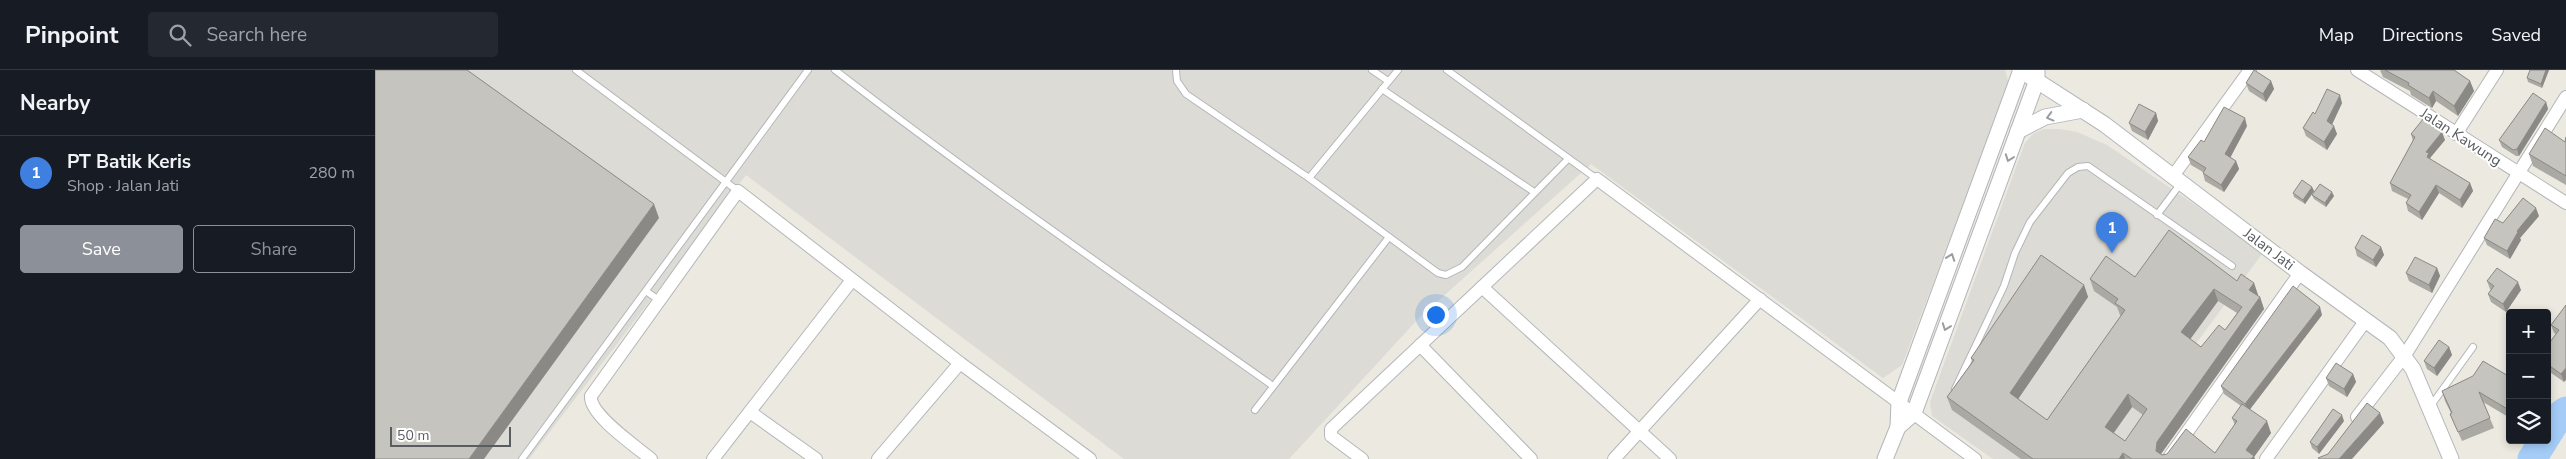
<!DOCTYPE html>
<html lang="en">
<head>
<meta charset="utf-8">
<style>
	body { margin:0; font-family:"Nunito Sans",sans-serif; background:#242831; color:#f1f3f6 }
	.controls { position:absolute; right:15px; bottom:15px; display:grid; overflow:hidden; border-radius:5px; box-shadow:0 2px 8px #0003 }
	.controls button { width:45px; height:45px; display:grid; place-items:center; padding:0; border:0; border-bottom:1px solid #363941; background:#171b24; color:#f1f3f6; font:25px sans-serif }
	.scale { position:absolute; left:15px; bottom:12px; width:121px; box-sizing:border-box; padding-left:5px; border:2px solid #595c60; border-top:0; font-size:14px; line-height:18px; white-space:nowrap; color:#595c60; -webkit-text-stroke:4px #fff; paint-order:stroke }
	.you { position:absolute; left:1060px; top:244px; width:18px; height:18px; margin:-12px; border:4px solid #fff; border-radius:50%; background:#1a73e8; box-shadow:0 0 0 8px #1a73e833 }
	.badge { display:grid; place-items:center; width:32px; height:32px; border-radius:50%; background:#8c9099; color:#fff; font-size:16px; font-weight:700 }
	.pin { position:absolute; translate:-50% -41px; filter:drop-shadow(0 1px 2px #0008) }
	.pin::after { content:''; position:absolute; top:26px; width:18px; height:15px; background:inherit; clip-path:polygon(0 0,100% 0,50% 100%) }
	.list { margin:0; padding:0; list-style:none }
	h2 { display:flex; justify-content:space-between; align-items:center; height:65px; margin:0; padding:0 20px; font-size:21px }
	h2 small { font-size:16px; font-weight:400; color:#9ea1a6 }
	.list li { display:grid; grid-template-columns:32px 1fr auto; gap:15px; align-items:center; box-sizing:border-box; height:75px; padding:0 20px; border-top:1px solid #363941 }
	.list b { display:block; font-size:19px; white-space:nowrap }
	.list p { margin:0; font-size:16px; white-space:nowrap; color:#9ea1a6 }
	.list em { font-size:16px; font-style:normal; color:#9ea1a6 }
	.actions { display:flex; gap:10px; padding:15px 20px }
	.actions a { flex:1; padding:11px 0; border:1px solid #8c9099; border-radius:5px; text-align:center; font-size:18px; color:#8c9099 }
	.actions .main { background:#8c9099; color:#fff }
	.icon { flex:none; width:28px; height:28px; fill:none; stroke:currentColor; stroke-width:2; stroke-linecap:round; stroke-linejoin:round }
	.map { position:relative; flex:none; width:2191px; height:389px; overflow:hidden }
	header { display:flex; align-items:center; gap:30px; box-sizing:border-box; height:70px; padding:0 25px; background:#171b24; border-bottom:1px solid #363941 }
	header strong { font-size:24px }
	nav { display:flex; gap:28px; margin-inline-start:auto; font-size:18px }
	.search { width:350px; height:45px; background:#242831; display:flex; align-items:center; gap:12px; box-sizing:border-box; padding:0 18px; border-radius:5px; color:#9ea1a6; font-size:19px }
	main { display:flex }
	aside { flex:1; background:#171b24 }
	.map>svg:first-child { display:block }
</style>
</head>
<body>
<header>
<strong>Pinpoint</strong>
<div class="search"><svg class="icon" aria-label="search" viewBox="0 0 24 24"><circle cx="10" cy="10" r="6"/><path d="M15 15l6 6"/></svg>Search here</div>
<nav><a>Map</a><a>Directions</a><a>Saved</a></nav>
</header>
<main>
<aside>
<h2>Nearby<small></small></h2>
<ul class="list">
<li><span class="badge" style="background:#3f7fe0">1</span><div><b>PT Batik Keris</b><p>Shop · Jalan Jati</p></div><em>280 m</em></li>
</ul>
<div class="actions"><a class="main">Save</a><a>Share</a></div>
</aside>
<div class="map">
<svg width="2191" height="389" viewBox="0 0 2191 389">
	<rect width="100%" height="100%" fill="#ebe9e0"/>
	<!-- industrial -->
	<g fill="#dcdbd5">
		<polygon points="0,0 1630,0 1634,14 1527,295 1508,308 1216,94 1044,248 914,389 749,389 371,105 154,389 0,389"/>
		<polygon points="1669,59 1684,59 1702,62 1732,75 1816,132 1887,184 1736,389 1618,389 1557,346 1555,332 1644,89 1650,73 1658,64"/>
	</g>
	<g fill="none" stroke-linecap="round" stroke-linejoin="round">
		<!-- river -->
		<g stroke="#a4ccf7" stroke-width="29">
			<polyline points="2172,365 2184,346 2191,341"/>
			<polyline points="2157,389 2169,370"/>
		</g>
		<defs>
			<g id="service">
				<polyline points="201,0 363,121"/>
				<path d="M 460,0 C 602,110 751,212 898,316"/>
				<polyline points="801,0 802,11 811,24 934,108 1063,203 1071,205 1087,197 1193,89"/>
				<polyline points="997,0 1013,11"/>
				<polyline points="1072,0 1222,109"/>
				<polyline points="1007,19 1159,122"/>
				<polyline points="934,108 1023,0"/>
				<polyline points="1782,145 1806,113"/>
				<polyline points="271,221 285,231"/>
				<polyline points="1580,319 1629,216 1640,183 1655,152 1693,103 1703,97 1713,96 1857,196"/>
				<polyline points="2055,337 2098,277"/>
				<polyline points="880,340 1014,167"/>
				<polyline points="147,389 433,0"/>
			</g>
			<g id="minor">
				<polyline points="1982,0 2191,133"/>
				<polyline points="2081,64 2122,0"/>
				<polyline points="1798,106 1875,0"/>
				<polyline points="1107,217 1295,389"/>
				<polyline points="1045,275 1156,389"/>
				<polyline points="375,342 441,389"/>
				<polyline points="1982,347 2030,285 2191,27"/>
				<path d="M 276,389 C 262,377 214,345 216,326 L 363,121 L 585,293 L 715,389"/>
				<polyline points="338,389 477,210"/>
				<polyline points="503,389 585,293"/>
				<polyline points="987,389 956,366 956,359 1222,109 1600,389"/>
				<polyline points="1239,389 1385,229"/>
				<polyline points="1793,389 1925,203"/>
				<polyline points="1891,389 1991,250"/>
			</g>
			<g id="tertiary">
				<polyline points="1645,0 1729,54 1925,203 2015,268 2038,299 2076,389"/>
				<polyline points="1643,61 1670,47 1708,40"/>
				<polyline points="1523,357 1539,343 1662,10 1662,0"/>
				<polyline points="1510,389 1523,357 1524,332 1646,0"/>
			</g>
		</defs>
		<!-- service casing -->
		<use href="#service" stroke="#b3b6ba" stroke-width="8"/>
		<!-- minor casing -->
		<use href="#minor" stroke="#b3b6ba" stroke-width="14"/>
		<!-- tertiary casing -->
		<use href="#tertiary" stroke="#b3b6ba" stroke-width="17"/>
		<!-- service -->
		<use href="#service" stroke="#fff" stroke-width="6"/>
		<!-- minor -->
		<use href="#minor" stroke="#fff" stroke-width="12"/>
		<!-- tertiary -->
		<use href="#tertiary" stroke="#fff" stroke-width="15"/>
	</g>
	<!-- wall -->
	<g fill="#aaa9a3" fill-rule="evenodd">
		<polygon points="2005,0 2080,0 2080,1 2095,11 2099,21 2083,46 2061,31 2057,38 2036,25 2035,21 2008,7"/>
		<polygon points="2174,0 2167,18 2153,12 2152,8"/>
		<polygon points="1896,11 1899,19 1891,32 1874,21 1871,13"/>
		<polygon points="2171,32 2173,39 2144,86 2141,86 2127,77 2124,70"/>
		<polygon points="1967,33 1957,54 1962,64 1952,80 1931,66 1928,58 1940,44"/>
		<polygon points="1781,43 1783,51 1773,70 1757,61 1754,53"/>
		<polygon points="1872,56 1855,87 1861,91 1864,99 1849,122 1830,111 1828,103 1828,102 1816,95 1813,87 1829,72"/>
		<polygon points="2036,64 2070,70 2055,88 2056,90 2095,113 2098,121 2087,138 2064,123 2047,150 2033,141 2031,133 2033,129 2017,121 2015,113 2038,71"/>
		<polygon points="2191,67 2191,115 2158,96 2154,84 2190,72"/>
		<polygon points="1937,117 1939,121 1930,134 1919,127 1918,123"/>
		<polygon points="1937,125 1959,126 1951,137 1939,129"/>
		<polygon points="2164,146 2145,168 2146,170 2135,189 2112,175 2109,168 2128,153"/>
		<polygon points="2006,177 2009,185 2001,197 1982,186 1980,178"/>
		<polygon points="2062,198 2065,206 2057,223 2034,211 2031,203"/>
		<path d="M 1760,207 L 1862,211 L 1879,213 L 1883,225 L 1883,226 L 1885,227 L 1889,239 L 1786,384 L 1787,385 L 1840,383 L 1860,355 L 1857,348 L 1866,336 L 1849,324 L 1846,316 L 1947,245 L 1875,339 L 1896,363 L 1879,387 L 1880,389 L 1646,389 L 1577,340 L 1572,327 L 1597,292 L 1596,288 L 1709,215 L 1713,227 L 1643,329 L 1672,350 L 1746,246 L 1745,245 L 1742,237 L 1719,221 L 1715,209 ZM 1843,231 L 1862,243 L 1850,260 L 1826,277 L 1815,269 ZM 1757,337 L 1768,345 L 1750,371 L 1739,363 Z"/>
		<polygon points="2112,211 2146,220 2131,242 2116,232 2113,224 2116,220 2115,219"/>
		<polygon points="2191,235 2189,312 2172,300 2172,276 2181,264 2179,263 2176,255"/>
		<polygon points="2074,277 2077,285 2062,306 2052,299 2049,291"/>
		<polygon points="1978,304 1981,312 1972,327 1954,316 1951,308"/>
		<polygon points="2135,307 2135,348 2108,332 2119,358 2087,371 2075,344 2076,343 2070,331 2067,321"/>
		<polygon points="1969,351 1944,384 1937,378 1935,372"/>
	</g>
	<!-- shaded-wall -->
	<g fill="#8b8985">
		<polygon points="2171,0 2174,0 2167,18 2166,14"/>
		<polygon points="1896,11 1899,19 1891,32 1888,24"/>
		<polygon points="2095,11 2099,21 2083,46 2079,36"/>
		<polygon points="2058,21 2061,31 2057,38 2054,28"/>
		<polygon points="1965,25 1967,33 1955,59 1952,51"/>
		<polygon points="2171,32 2173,39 2144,86 2142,79"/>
		<polygon points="1781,43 1783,51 1773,70 1770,62"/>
		<polygon points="1870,48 1872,56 1853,92 1850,84"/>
		<polygon points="1959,56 1962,64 1952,80 1949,72"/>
		<polygon points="2067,62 2070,70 2055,88 2056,91 2052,87 2051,82"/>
		<polygon points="1861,91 1864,99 1849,122 1846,115"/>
		<polygon points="2095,113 2098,121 2087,138 2085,130"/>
		<polygon points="2061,115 2064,123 2047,150 2044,142"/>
		<polygon points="1937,117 1939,121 1930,134 1928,130"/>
		<polygon points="1957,122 1959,126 1951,137 1950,133"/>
		<polygon points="279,134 284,148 109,389 94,389"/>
		<polygon points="2161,138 2164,146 2145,168 2146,170 2135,189 2132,181 2142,161"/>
		<polygon points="2006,177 2009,185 2001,197 1998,190"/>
		<polygon points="2062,198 2065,206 2057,223 2054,215"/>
		<polygon points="2143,212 2146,220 2131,242 2128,234"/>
		<polygon points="1879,213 1883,225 1879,232 1874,220"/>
		<polygon points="1709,215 1713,227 1639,335 1635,323"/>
		<polygon points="1839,219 1843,231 1811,275 1806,262"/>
		<polygon points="1885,227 1889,239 1786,384 1781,381 1782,372"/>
		<polygon points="1945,237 1947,245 1873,342 1870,334"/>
		<polygon points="2074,277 2077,285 2062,306 2059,298"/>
		<polygon points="2191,298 2191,310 2189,312 2186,304"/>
		<polygon points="1978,304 1981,312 1972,327 1969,319"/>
		<polygon points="1753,324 1757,337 1734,369 1730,357"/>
		<polygon points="2005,343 2009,353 1977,389 1964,389"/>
		<polygon points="1967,345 1969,351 1944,384 1942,377"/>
		<polygon points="1892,351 1896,363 1879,387 1880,389 1874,389 1871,380"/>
		<polygon points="1748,383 1750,389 1744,389"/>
	</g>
	<!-- building -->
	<g fill="#c6c4be" stroke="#8b8985" fill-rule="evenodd">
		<polygon points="0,0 92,0 279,134 94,389 0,389"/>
		<polygon points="1879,0 1896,11 1888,24 1871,13"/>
		<polygon points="2010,0 2079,0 2095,11 2079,36 2058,21 2054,28 2033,15 2034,13"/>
		<polygon points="2155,0 2171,0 2166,14 2152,8"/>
		<polygon points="1952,19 1965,25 1952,51 1959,56 1949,72 1928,58 1938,42 1940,44"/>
		<polygon points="2158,23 2171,32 2142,79 2138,80 2124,70"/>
		<polygon points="1764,34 1781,43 1770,62 1754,53"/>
		<polygon points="1849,37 1870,48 1850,84 1861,91 1846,115 1828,103 1831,98 1813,87 1826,70 1829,72"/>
		<polygon points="2049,48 2067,62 2051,82 2054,83 2052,87 2095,113 2085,130 2061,115 2044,142 2031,133 2036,125 2015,113 2040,67 2036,64"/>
		<polygon points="2170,58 2190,72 2191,67 2191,106 2154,84"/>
		<polygon points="1927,110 1937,117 1928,130 1918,123"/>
		<polygon points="1945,114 1957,122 1950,133 1937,125"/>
		<polygon points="2148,128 2161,138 2142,161 2143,162 2132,181 2109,168 2120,149 2128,153"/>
		<path d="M 1794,160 L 1862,211 L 1866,204 L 1879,213 L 1874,220 L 1885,227 L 1782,372 L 1781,381 L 1787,385 L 1792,384 L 1811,359 L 1840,383 L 1862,351 L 1857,348 L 1867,334 L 1892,351 L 1871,380 L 1879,386 L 1876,389 L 1757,389 L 1748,383 L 1744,389 L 1658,389 L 1572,327 L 1599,290 L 1596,288 L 1666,185 L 1709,215 L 1635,323 L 1672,350 L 1750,240 L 1740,233 L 1743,229 L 1715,209 L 1731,186 L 1760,207 ZM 1839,219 L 1867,237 L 1850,260 L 1844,255 L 1826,277 L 1806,262 ZM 1753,324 L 1772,339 L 1750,371 L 1730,357 Z"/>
		<polygon points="1987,165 2006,177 1998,190 1980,178"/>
		<polygon points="2040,187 2062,198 2054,215 2031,203"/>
		<polygon points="2122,198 2143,212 2128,234 2113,224 2119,216 2112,211"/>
		<polygon points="1918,216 1945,237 1870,334 1846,316"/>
		<polygon points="2191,235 2191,298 2186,304 2172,294 2172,276 2184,260 2176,255"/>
		<polygon points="2064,270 2074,277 2059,298 2049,291"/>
		<polygon points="2108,291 2135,307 2135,339 2134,340 2104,322 2115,348 2083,362 2075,344 2077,343 2067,321 2098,306"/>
		<polygon points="1961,293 1978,304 1969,319 1951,308"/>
		<polygon points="1992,333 2005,343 1964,389 1944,389 1943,388 1953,384"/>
		<polygon points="1958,339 1967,345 1942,377 1935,372"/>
	</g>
	<!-- one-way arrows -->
	<defs><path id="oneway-chevron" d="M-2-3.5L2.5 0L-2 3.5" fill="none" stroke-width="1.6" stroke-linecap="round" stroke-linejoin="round" transform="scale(1.25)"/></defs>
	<g stroke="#9b9da0">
		<use href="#oneway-chevron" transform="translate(1675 47) rotate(165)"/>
		<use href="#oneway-chevron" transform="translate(1634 88) rotate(110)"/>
		<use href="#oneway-chevron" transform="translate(1576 187) rotate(-70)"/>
		<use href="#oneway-chevron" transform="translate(1571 257) rotate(110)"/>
	</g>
	<g text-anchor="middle" stroke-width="4" stroke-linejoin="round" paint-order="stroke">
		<!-- street labels -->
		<g font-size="15" fill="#595c60" stroke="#fff">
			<text transform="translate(2086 67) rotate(33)" y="5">Jalan Kawung</text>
			<text transform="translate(1894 179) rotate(37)" y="5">Jalan Jati</text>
		</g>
	</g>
</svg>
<div class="controls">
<button>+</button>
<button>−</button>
<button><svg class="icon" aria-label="layers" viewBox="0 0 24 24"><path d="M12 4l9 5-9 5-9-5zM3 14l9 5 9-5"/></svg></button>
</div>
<div class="scale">50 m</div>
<div class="you"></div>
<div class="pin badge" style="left:1737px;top:183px;background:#3f7fe0">1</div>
</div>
</main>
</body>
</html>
